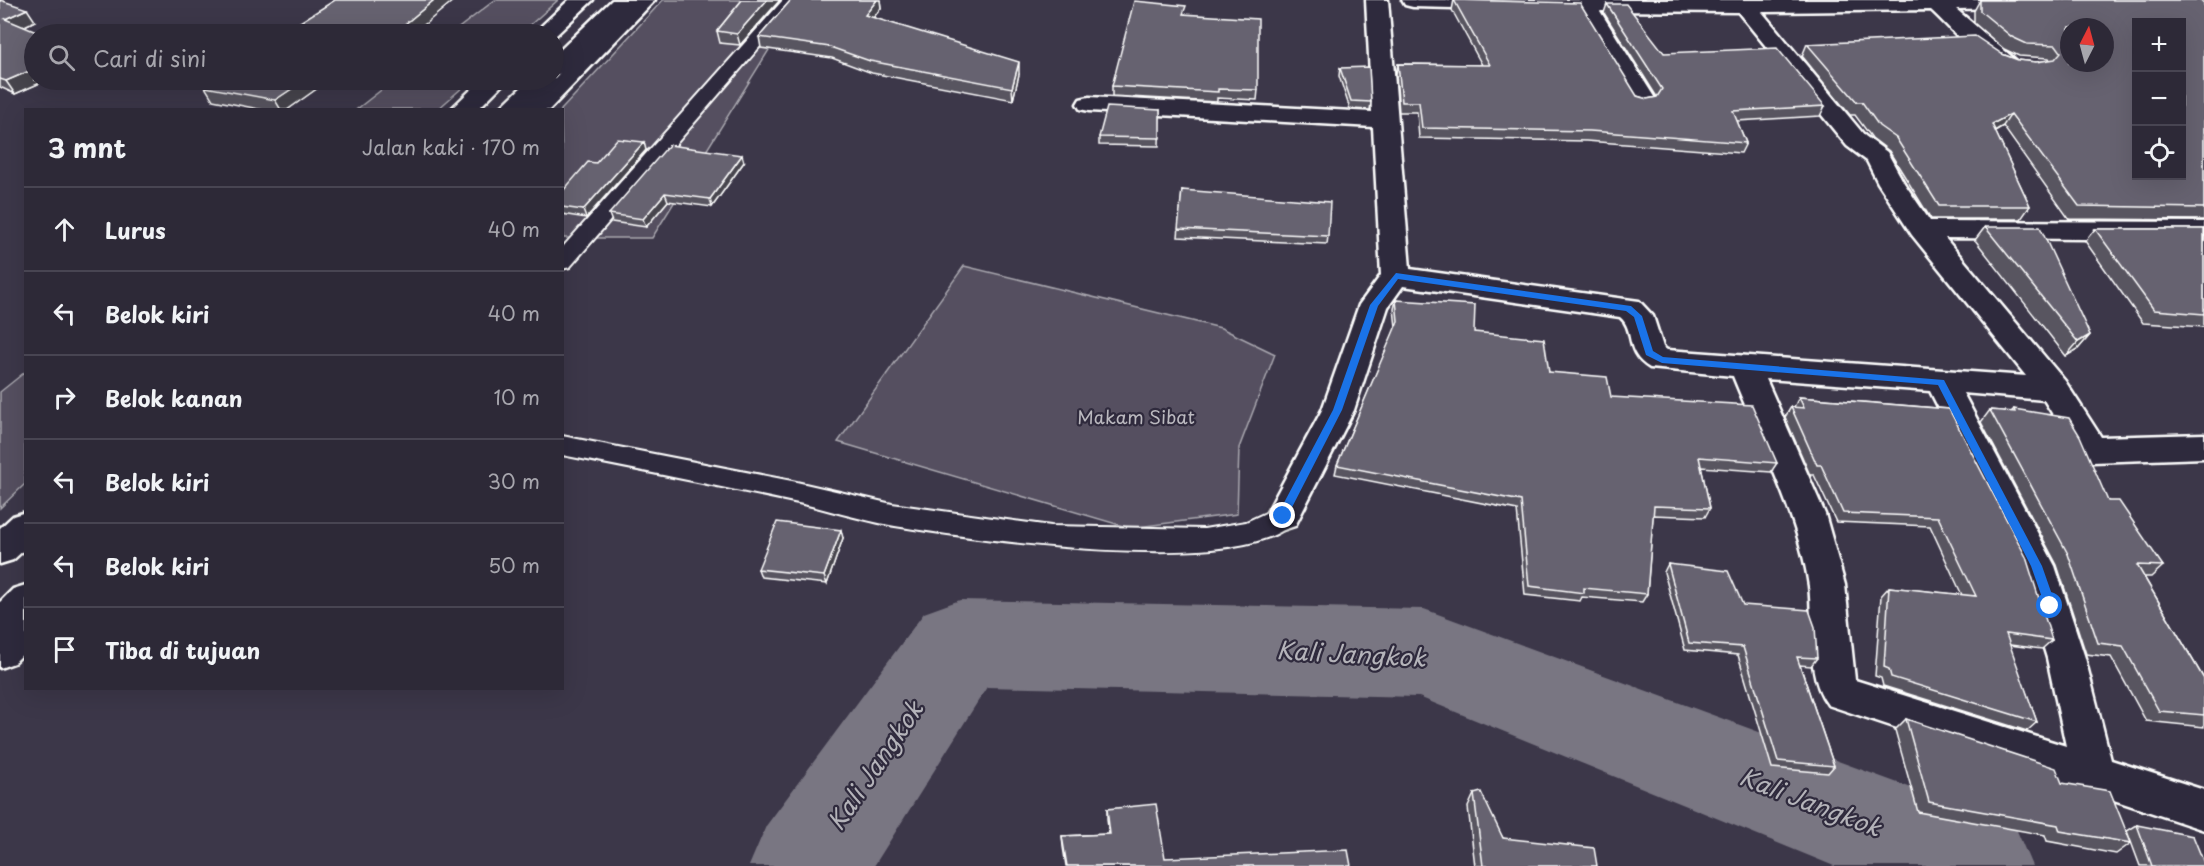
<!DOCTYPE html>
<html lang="id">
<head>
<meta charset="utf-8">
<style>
	body { margin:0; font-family:"Playpen Sans",sans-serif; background:#393542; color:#f1f3f6 }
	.controls { position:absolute; right:18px; top:18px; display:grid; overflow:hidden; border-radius:0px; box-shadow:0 6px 24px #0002 }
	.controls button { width:54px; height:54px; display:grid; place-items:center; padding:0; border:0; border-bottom:2px solid #484552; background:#2d2937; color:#f1f3f6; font:30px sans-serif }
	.compass { position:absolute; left:2060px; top:18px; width:54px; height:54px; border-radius:50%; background:#2d2937; box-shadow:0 6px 24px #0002; rotate:6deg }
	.stop { position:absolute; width:18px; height:18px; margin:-14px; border:4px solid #1a73e8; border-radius:50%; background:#fff }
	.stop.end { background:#1a73e8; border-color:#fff; box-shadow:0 2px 6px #0008 }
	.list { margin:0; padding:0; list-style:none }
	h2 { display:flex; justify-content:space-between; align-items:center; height:78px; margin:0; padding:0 24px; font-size:26px }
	h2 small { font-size:20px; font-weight:400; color:#a7a6ad }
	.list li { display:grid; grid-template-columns:39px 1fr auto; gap:18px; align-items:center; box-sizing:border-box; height:84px; padding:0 24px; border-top:2px solid #484552 }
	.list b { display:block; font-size:22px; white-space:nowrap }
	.list em { font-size:20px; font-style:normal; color:#a7a6ad }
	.icon { flex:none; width:33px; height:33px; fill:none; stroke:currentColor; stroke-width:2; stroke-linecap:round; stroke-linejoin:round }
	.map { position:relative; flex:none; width:2204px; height:866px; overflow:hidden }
	.search { position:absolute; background:#2d2937; box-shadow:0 6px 24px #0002; left:24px; top:24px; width:540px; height:66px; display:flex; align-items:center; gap:15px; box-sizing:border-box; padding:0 21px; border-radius:33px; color:#a7a6ad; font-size:22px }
	.panel { position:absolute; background:#2d2937; box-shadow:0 6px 24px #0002; left:24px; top:108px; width:540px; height:582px; border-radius:0px }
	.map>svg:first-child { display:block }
</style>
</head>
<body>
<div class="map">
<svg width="2204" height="866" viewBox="0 0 2204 866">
	<rect width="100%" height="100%" fill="#3c3749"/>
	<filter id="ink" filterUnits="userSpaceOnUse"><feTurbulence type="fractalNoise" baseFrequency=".0167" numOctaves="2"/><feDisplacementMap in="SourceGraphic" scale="12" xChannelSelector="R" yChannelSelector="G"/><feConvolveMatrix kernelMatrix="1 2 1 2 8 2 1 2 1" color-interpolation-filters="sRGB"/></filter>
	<g filter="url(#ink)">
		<!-- green -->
		<g fill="#555060" stroke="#aaa8b0" stroke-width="1.5">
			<polygon points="495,0 558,0 520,34 451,34"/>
			<polygon points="663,0 800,0 652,238 563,238 561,110"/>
			<polygon points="394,80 471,80 438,109 357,109"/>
			<polygon points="964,266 1221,328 1275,354 1239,448 1237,514 1130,528 838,442"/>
			<polygon points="25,372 25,484 0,508 0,392"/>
		</g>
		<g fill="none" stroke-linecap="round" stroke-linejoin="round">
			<!-- river -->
			<polygon fill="#797682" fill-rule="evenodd" points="960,600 1424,609 2015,826 2032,866 1834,866 1419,697 987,687 874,866 749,866 766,826 924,613"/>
			<defs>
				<g id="service">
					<polygon points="783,0 800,0 570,267 562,269 562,248"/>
					<path d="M 562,436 L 792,481 L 892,504 L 1051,526 L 1204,529 L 1246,522 L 1283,505 L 1293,509 L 1297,516 C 1261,582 962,537 895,526 C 859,520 825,508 789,501 C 714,485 638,470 562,455 Z"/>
				</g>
				<g id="pedestrian">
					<polygon points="632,0 655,0 549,110 523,110"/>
					<polygon points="26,610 26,651 14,663 0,668 0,627 13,615"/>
				</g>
				<path id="minor" d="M 1366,0 L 1388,0 L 1410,269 L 1639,301 L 1653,316 L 1663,347 L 1667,350 L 2026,376 L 1912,235 L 1878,183 L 1867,161 L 1847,146 L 1738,12 L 1600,11 L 1656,100 L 1653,105 L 1644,107 L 1635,105 L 1632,100 L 1578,11 L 1413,7 L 1405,5 L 1402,0 L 2069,0 L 2066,5 L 2058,7 L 1956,9 L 2019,63 L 2015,68 C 1989,75 1950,27 1931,10 L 1762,12 L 1865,136 L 1887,152 L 1904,183 L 1930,221 L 2204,222 L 2204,240 L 1945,238 L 2065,381 L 2101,437 L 2204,434 L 2204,458 L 2092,462 L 2080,459 L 2044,400 L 1963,393 L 2055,566 L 2085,658 L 2111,760 L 2204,790 L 2204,830 L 1828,705 C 1804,673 1814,624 1809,586 C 1799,517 1759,441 1733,376 L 1650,368 C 1623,352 1636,330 1620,317 L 1403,286 L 1388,307 L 1354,410 L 1295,526 L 1283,530 L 1271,526 L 1265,516 L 1322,410 L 1359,305 L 1381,275 L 1373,127 L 1089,111 L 1080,109 L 1077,104 L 1080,99 L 1089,97 L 1372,112 ZM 1766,379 L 1930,391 L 2019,566 L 2047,658 L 2066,746 L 1855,680 L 1845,585 L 1825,514 Z"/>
				<g id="secondary">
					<polygon points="569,0 593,0 554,37 554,34 533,34"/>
					<polygon points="612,0 636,0 562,73 554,75 554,56"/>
					<polygon points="481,80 507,80 477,110 450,110"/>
					<polygon points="529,80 554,80 525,110 498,110"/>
					<polygon points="26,512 26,548 13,560 0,564 0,528 13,516"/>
					<polygon points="26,585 26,625 13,637 0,642 0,602 13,589"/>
				</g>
			</defs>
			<!-- service casing -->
			<use href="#service" stroke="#fff" stroke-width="4"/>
			<!-- pedestrian casing -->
			<use href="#pedestrian" stroke="#fff" stroke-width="5"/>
			<!-- minor casing -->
			<use href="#minor" stroke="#fff" stroke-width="5"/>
			<!-- secondary casing -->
			<use href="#secondary" stroke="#fff" stroke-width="5"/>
			<!-- service -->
			<use href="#service" fill="#2f2a3d" fill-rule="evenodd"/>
			<!-- pedestrian -->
			<use href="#pedestrian" fill="#2f2a3d" fill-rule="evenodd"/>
			<!-- minor -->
			<use href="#minor" fill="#2f2a3d" fill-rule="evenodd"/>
			<!-- secondary -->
			<use href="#secondary" fill="#2f2a3d" fill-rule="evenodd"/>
		</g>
		<!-- wall -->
		<g fill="#585460" stroke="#fff" stroke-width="1.5">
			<polygon points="0,0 35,21 23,27 34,80 47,80 15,94 0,87"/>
			<polygon points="742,0 780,0 740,45 720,43 717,31"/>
			<polygon points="791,0 880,0 881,8 873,18 1019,74 1013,100 872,73 832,58 761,48 759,37"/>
			<polygon points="1454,0 1637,96 1647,99 1657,97 1604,13 1607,4 1664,53 1825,106 1820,116 1737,121 1746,143 1741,153 1586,141 1419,138 1417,112 1399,112 1396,74 1398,64 1482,65 1452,10"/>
			<polygon points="1980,0 2200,0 2204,3 2204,220 2069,219 2003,126 1995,131 2030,206 2021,219 1931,219 1889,151 1872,138 1855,115 1850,115 1802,56 1807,44 2002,54 2018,60 2036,62 2050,60 2049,58 2019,56 2004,49 1974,23 1974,11"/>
			<polygon points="1185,14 1258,90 1257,100 1217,98 1217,102 1112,96 1112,86"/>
			<polygon points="1340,68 1371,102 1370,110 1350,109 1339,76"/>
			<polygon points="329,80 287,110 264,110 213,100 205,87"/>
			<polygon points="1160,110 1159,146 1099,145 1099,137"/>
			<polygon points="646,150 586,218 562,214 562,192 596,163"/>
			<polygon points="744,162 712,207 668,201 646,227 612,222 609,214"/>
			<polygon points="1182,190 1328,236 1327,244 1178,237"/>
			<polygon points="1985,227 2090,335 2078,349 2066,356 1975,240"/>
			<polygon points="2095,229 2204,229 2204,327 2143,323 2085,241"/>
			<polygon points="1396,300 1474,332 1549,372 1777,463 1771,472 1701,467 1710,508 1705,517 1653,515 1647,594 1642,602 1582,597 1580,601 1525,595 1517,510 1335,474 1337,465 1396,327 1394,309"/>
			<polygon points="1799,397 1949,409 2052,640 2042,649 2009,645 2037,722 2027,731 1883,686 1881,678 1875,676 1881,596 1889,587 1962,595 1930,526 1836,522 1814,475 1810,475 1785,417 1791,407 1794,407"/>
			<polygon points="2014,409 2108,501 2163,566 2151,577 2144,577 2204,679 2204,727 2146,721 2111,657 2086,654 2057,565 1981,422 1990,410 2011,412"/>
			<polygon points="843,538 827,584 761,577 758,569"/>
			<polygon points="1668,564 1743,605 1817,658 1811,666 1800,665 1834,766 1828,773 1772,768 1738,655 1685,650 1664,572"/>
			<polygon points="1906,719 2062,783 2131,843 2116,854 2047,841 2045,835 1918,812 1895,730"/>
			<polygon points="1474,794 1503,838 1597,866 1475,866 1468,807"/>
			<polygon points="1107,809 1165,858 1351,866 1066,866 1063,847 1062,836 1109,834 1107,820"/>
			<polygon points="2137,825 2204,866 2140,866 2127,831"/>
		</g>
		<!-- shaded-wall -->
		<g fill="#47454e" stroke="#fff" stroke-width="1.5">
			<polygon points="434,0 454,0 413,34 393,34"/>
			<polygon points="767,0 780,0 740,45 737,34"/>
			<polygon points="877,0 880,0 881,8 866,27 865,15"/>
			<polygon points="27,9 35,21 14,31 5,19"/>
			<polygon points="1019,62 1019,74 1013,100 1012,88"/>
			<polygon points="34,69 34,80 47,80 15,94 6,81"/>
			<polygon points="305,80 329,80 287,110 281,110 275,100"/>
			<polygon points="2011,114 2003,126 1984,137 1992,124"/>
			<polygon points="644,142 646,150 586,218 583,210"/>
			<polygon points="742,155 744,162 712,207 710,199"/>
			<polygon points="665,193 668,201 646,227 643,219"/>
			<polygon points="2090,335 2078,349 2066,356 2078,342"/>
			<polygon points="841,530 843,538 827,584 824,576"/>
		</g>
		<!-- building -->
		<g fill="#666270" stroke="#fff" stroke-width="1.5" fill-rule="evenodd">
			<polygon points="0,0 27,9 5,19 41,34 34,34 34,69 6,81 0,79"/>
			<polygon points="335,0 434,0 393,34 281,34"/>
			<polygon points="742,0 767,0 737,34 717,31"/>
			<polygon points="791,0 877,0 865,15 1019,62 1012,88 870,61 830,47 759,37"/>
			<polygon points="1454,0 1580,3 1637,96 1647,99 1657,97 1662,89 1607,4 1626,4 1664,53 1777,48 1825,106 1733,111 1746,143 1590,131 1422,128 1419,102 1402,102 1398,64 1490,65"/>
			<path d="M 1980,0 L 2200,0 L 2204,3 L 2204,208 L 2079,206 L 2011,114 L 1992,124 L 2030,206 L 1939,206 L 1896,138 L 1879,126 L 1862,102 L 1857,102 L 1807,44 L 1975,36 L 2002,54 L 2018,60 L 2036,62 L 2055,59 L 2061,52 L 2056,45 L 2027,44 L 2012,37 L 1980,11 ZM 2136,22 L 2181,22 L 2181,176 L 2136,176 ZM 2069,27 L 2105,27 L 2105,63 L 2069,63 Z"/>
			<polygon points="1134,1 1186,6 1183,14 1258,19 1258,90 1218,89 1218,92 1112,86"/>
			<polygon points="1369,67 1371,102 1351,101 1340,68"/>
			<polygon points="217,80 305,80 275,100 205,87"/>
			<polygon points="1107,107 1160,110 1160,138 1099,137"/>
			<polygon points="617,139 644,142 583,210 562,207 562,192 588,162 596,163"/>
			<polygon points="669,145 742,155 710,199 665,193 643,219 609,214"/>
			<polygon points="1182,190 1330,202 1328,236 1178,229"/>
			<polygon points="1985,227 2040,227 2090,335 2078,342"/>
			<polygon points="2095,229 2204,229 2204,314 2154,310"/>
			<polygon points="1396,300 1475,305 1474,332 1544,339 1549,372 1607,377 1611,397 1752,405 1777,463 1699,457 1710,508 1654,506 1647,594 1584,588 1584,593 1529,586 1521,501 1337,465 1398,321"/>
			<polygon points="1799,397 1949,409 2026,557 2052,640 2006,634 2037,722 1891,677 1889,669 1884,667 1889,587 1976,596 1938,517 1843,513 1821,465 1817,465 1791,407 1804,408"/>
			<polygon points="2014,409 2069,418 2080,436 2108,501 2119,501 2163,566 2137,565 2204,679 2204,715 2159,711 2123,646 2098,643 2068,554 1990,410 2015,412"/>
			<polygon points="777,522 841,530 824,576 758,569"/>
			<polygon points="1668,564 1728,571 1743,605 1809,610 1815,627 1817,658 1797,657 1834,766 1778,761 1743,647 1689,643"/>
			<polygon points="1906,719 2056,768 2062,783 2110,791 2131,843 2060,831 2058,825 1929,802"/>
			<polygon points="1481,792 1503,838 1594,848 1597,866 1483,866 1474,794"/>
			<polygon points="1156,804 1165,858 1348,850 1351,866 1067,866 1062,836 1110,834 1107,809"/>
			<polygon points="2137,825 2193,836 2204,863 2204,866 2152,866"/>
		</g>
	</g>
	<!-- route -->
	<polygon fill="#1a73e8" points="1396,273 1631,306 1642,316 1653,351 1663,357 1944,380 2042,566 2056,606 2054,609 2046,609 2031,566 1938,385 1662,363 1646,355 1634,317 1626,311 1398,279 1378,306 1342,410 1286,519 1279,519 1277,516 1333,410 1370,305"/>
	<g text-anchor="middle" stroke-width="4.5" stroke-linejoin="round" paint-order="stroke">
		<!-- park labels -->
		<g font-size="18" fill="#bbb9bf" stroke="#2f2a3d">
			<text x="1136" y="424">Makam Sibat</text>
		</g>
		<!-- near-water labels -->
		<g font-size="24" font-style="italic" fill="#b5b4ba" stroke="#2f2a3d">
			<text transform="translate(1351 655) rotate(3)" y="8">Kali Jangkok</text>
			<text transform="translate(876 766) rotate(-56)" y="8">Kali Jangkok</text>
			<text transform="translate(1810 803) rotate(21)" y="8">Kali Jangkok</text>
		</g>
	</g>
</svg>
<div class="controls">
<button>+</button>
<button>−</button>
<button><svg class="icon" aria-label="locate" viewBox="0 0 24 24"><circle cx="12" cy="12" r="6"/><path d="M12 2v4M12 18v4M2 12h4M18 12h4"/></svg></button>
</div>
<svg class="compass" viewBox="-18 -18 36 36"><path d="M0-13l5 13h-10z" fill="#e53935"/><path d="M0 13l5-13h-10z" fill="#a7a6ad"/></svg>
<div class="stop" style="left:2050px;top:606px"></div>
<div class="stop end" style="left:1283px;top:516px"></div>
<div class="search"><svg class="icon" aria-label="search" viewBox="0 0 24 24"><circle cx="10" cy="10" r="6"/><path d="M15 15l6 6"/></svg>Cari di sini</div>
<section class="panel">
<h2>3 mnt<small>Jalan kaki · 170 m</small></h2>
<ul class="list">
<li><svg class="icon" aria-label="ahead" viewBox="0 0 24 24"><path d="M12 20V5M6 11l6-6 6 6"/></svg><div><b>Lurus</b></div><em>40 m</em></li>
<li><svg class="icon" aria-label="left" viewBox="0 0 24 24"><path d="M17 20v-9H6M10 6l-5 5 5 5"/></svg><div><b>Belok kiri</b></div><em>40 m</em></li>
<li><svg class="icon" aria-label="right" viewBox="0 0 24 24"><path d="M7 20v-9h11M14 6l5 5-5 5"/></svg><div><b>Belok kanan</b></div><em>10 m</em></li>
<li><svg class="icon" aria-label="left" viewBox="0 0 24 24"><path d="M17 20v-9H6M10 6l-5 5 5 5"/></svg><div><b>Belok kiri</b></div><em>30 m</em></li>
<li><svg class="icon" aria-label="left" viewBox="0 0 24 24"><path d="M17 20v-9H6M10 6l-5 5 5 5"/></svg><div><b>Belok kiri</b></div><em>50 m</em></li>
<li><svg class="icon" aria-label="arrive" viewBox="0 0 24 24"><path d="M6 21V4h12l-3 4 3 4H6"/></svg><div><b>Tiba di tujuan</b></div></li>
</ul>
</section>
</div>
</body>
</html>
